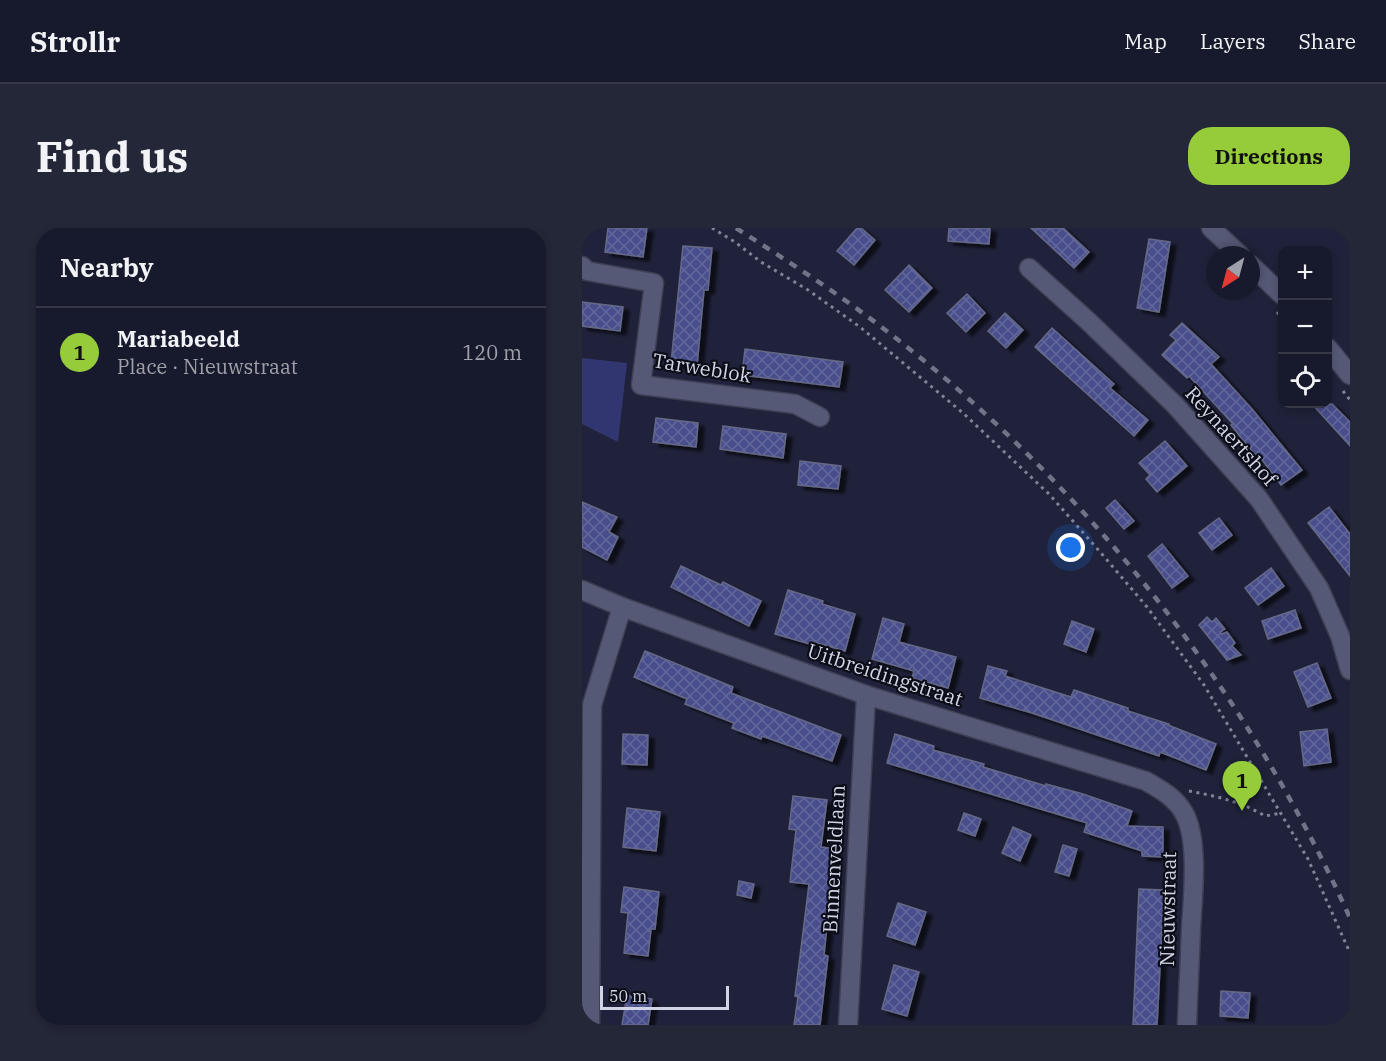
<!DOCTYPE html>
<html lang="en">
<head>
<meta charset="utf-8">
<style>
	body { margin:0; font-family:"IBM Plex Serif",serif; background:#242738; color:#f1f3f6 }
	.controls { position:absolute; right:18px; top:18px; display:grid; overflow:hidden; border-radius:12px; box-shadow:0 3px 9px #0003 }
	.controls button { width:54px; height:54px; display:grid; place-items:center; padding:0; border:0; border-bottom:2px solid #363848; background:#171a2c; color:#f1f3f6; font:30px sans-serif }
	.compass { position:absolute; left:624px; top:18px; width:54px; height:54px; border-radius:50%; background:#171a2c; box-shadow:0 3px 9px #0003; rotate:216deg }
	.scale { position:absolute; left:18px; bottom:15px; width:129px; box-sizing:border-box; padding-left:6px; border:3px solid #d1d4e5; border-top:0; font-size:16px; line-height:21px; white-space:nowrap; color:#d1d4e5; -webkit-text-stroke:4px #0b0d17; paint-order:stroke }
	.you { position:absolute; left:489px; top:320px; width:21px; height:21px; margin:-15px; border:4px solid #fff; border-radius:50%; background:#1a73e8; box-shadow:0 0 0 9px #1a73e833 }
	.badge { display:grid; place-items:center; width:39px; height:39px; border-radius:50%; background:#96cc3a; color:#111; font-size:20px; font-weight:700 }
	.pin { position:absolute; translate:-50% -50px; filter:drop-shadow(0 2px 3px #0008) }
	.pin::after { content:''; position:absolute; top:32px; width:21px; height:18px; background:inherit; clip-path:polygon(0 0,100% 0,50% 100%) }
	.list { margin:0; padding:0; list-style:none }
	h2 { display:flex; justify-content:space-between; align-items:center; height:78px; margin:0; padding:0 24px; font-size:26px }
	h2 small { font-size:20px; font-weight:400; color:#9ea1a9 }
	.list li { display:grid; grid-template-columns:39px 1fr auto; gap:18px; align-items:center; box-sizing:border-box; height:90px; padding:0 24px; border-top:2px solid #363848 }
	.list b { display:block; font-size:22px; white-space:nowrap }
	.list p { margin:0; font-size:20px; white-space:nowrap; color:#9ea1a9 }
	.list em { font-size:20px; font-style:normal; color:#9ea1a9 }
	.icon { flex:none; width:33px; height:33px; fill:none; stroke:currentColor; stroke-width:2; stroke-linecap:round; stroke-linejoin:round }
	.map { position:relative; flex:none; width:768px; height:797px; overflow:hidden; border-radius:24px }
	header { display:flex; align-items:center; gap:36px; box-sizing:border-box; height:84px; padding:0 30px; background:#171a2c; border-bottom:2px solid #363848 }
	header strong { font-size:28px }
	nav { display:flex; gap:33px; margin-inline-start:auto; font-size:21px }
	.intro { display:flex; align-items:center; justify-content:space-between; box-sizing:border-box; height:144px; padding:0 36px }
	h1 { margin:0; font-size:42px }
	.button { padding:15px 27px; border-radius:24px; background:#96cc3a; color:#111; font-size:21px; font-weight:700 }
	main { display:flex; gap:36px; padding:0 36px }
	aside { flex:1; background:#171a2c; border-radius:24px; box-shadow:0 3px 9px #0003 }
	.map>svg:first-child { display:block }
</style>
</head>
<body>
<header>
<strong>Strollr</strong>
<nav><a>Map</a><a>Layers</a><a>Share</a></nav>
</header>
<div class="intro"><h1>Find us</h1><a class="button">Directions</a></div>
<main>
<aside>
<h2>Nearby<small></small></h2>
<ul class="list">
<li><span class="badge">1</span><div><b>Mariabeeld</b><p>Place · Nieuwstraat</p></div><em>120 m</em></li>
</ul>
</aside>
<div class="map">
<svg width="768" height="797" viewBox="0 0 768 797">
	<defs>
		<pattern id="building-cross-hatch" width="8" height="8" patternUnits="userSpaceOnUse" patternTransform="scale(1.5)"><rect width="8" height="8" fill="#494e8c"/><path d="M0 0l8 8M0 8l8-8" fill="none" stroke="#62679c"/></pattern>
		<filter id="shadow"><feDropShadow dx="6" dy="4" stdDeviation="1.5" flood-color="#0009"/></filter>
	</defs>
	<rect width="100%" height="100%" fill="#1f223a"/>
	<!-- green -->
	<polygon fill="#323670" points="0,130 45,135 36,214 0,196"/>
	<!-- building -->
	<g fill="url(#building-cross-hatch)" stroke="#656986" stroke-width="1.5" filter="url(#shadow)">
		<polygon points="26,0 65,0 61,29 23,24"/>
		<polygon points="275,0 279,0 293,12 272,37 255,23"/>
		<polygon points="367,0 408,0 407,16 366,13"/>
		<polygon points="449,0 481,0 507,24 492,40"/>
		<polygon points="567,11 588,14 577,84 555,80"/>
		<polygon points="101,18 130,20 126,62 122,62 115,138 89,135"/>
		<polygon points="327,37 350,60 327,84 303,62"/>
		<polygon points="385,66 403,85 384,104 365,85"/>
		<polygon points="0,74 41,79 38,103 0,98"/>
		<polygon points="423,85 441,102 424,120 406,103"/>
		<polygon points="600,95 637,129 629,136 670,181 720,242 699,257 678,229 676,231 649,197 651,196 607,148 605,150 580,127 594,112 588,107"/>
		<polygon points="470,100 532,156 528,160 566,192 552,208 453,119"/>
		<polygon points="163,121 261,134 257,159 160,147"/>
		<polygon points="730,176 750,176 768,194 768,218"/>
		<polygon points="74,190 116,195 114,219 71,214"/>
		<polygon points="141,198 204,206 201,230 138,221"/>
		<polygon points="583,213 605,238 575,264 564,251 568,247 557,235"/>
		<polygon points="218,233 259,238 256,261 216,257"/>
		<polygon points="533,272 552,293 542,301 524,280"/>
		<polygon points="0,274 35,289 27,304 36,309 25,332 0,319"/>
		<polygon points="747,279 768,306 768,348 726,295"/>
		<polygon points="637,290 650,307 630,322 617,305"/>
		<polygon points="580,316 606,348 590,360 566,328"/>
		<polygon points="99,338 139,357 141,354 179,373 167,398 89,359"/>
		<polygon points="689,340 702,358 676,377 663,360"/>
		<polygon points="206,362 241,373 240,376 273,386 263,423 229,413 228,416 193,406"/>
		<polygon points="713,382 719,400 686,411 680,393"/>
		<polygon points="625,389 630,394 634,390 643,401 638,404 640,406 645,404 653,415 650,418 659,427 645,432 617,397"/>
		<polygon points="301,390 322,396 317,414 374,429 366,460 330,450 332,443 290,431"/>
		<polygon points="490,393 512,401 504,424 482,416"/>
		<polygon points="63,423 151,459 149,465 259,507 250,533 180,508 179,511 150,500 152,495 103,476 105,471 52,449"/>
		<polygon points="735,435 749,470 726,479 712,444"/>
		<polygon points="406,438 425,443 423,448 489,469 492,462 546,480 546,483 587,496 586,497 634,516 624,542 578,524 577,528 450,485 398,470"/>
		<polygon points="745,501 749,534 722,538 718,504"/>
		<polygon points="41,506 66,507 65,537 40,536"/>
		<polygon points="313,506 352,518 351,522 402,536 401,539 464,558 464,556 501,566 550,583 545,598 581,599 581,629 560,628 560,623 502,604 505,595 305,535"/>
		<polygon points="211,568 245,572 239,619 253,621 242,727 246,728 238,797 212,797 216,769 213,768 227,656 208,654 214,602 207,601"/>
		<polygon points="45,580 78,584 74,623 41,619"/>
		<polygon points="382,585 399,591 393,608 376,602"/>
		<polygon points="431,599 449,607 438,633 420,625"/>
		<polygon points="481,617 495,621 487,648 473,644"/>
		<polygon points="157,653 172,656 169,670 155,667"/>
		<polygon points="42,659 77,664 73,701 69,701 66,728 42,725 46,685 39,684"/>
		<polygon points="557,661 582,662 575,797 551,797"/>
		<polygon points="316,675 344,684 333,717 305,708"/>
		<polygon points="312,737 337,744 325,788 300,781"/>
		<polygon points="639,763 668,765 666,790 638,788"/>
		<polygon points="45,767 70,771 66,797 40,797"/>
	</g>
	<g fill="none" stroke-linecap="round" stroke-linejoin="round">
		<defs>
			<g id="street">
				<polyline points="0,38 5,43 72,55 59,157 213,176 238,189"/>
				<polyline points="447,40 506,93 593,177 677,271 737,360 758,408 768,442"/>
				<path d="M 0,362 L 40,379 L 284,467 L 564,553 C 579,562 593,569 602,585 C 617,611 611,669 609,700 C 608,732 606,765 605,797"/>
				<polyline points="8,797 10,477 40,379"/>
				<polyline points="266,797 284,467"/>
			</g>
			<g id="secondary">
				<polyline points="629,0 658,27"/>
				<polyline points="669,37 700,67"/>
				<polyline points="746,120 768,147"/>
			</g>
		</defs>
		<!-- street casing -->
		<use href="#street" stroke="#3d3f54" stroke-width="21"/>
		<!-- secondary casing -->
		<use href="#secondary" stroke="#3d3f54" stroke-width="21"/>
		<!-- path -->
		<g stroke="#808397" stroke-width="3" stroke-dasharray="3 4.5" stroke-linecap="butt">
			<polyline points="130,0 153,14 179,34 226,62 278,99 381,185 467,266 519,325 565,379 622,457 726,631 768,725"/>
			<polyline points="695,84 700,90"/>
			<polyline points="761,163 768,172"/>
			<path d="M 607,563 C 634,568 660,574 683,588 L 700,585"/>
		</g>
		<!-- street -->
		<use href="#street" stroke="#555975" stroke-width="18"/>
		<!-- secondary -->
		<use href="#secondary" stroke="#555975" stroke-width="18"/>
		<!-- rail -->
		<path stroke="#717488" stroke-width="4.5" stroke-dasharray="8 8" stroke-linecap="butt" d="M 154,0 C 204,32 254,64 302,101 C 502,254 664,460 768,690"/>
	</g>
	<g text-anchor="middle" stroke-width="4.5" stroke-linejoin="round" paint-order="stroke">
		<!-- street labels -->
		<g font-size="20" fill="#d1d4e5" stroke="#0b0d17">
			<text transform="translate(120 140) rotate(9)" y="7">Tarweblok</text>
			<text transform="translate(649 208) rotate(48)" y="7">Reynaertshof</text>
			<text transform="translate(303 447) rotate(18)" y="7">Uitbreidingstraat</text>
			<text transform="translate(252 631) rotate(-87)" y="7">Binnenveldlaan</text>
			<text transform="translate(586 681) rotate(-89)" y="7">Nieuwstraat</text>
		</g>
	</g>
</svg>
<div class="controls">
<button>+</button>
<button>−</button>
<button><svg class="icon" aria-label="locate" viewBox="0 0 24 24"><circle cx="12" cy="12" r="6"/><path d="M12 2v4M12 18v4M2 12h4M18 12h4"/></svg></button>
</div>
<svg class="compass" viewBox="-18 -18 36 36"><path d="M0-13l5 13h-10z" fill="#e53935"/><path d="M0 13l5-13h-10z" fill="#9ea1a9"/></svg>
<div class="scale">50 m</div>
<div class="you"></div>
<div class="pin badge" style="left:660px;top:583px">1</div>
</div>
</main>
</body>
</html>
